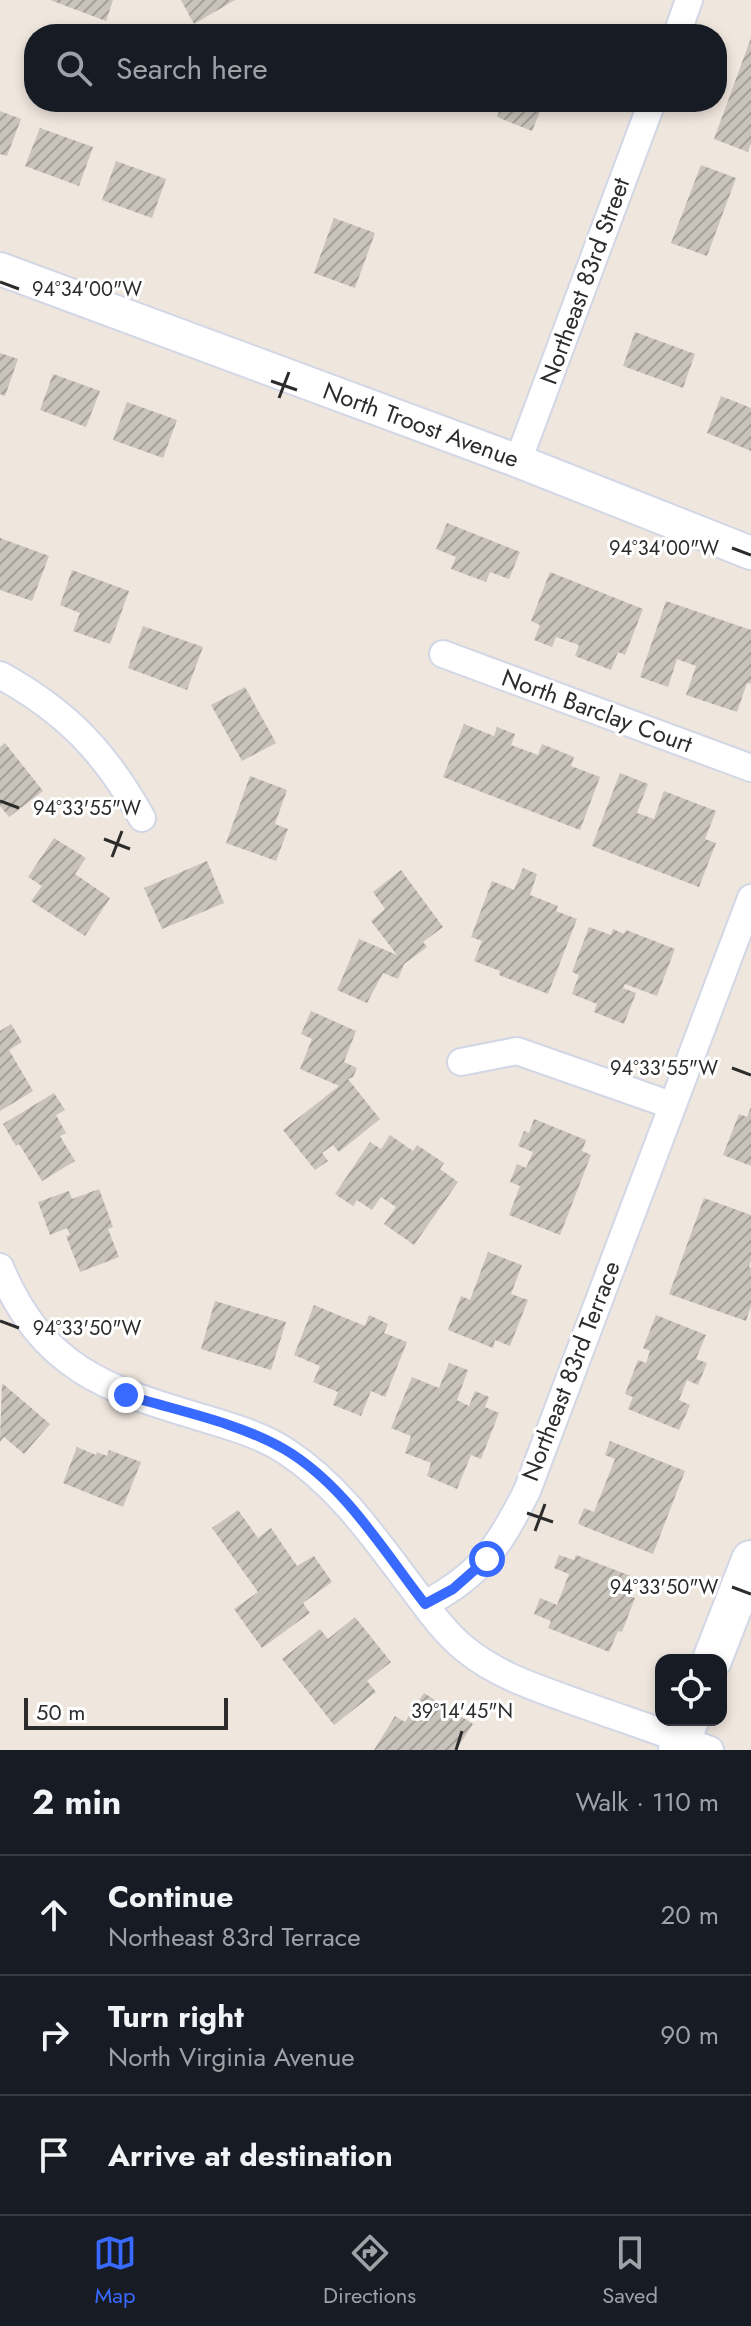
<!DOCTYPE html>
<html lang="en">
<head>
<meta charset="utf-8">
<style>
	body { margin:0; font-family:Jost,sans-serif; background:#20242c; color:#f1f3f6 }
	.controls { position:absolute; right:24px; bottom:24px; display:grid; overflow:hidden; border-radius:16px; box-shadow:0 4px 12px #0003 }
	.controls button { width:72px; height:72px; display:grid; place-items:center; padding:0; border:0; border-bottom:2px solid #363941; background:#171b24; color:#f1f3f6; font:40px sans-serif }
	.scale { position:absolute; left:24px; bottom:20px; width:204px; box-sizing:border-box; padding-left:8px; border:4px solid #2c2c2c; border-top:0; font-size:22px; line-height:28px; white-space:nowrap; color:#2c2c2c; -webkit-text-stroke:6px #fff; paint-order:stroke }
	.stop { position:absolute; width:24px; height:24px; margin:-18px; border:6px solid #396aff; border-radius:50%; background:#fff }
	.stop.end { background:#396aff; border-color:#fff; box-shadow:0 2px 8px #0008 }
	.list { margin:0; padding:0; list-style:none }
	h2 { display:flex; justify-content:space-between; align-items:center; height:104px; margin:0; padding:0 32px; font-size:34px }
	h2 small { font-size:26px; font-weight:400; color:#9ea1a6 }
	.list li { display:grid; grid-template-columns:52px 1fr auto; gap:24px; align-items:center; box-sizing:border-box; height:120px; padding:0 32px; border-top:2px solid #363941 }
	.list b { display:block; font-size:30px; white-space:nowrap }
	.list p { margin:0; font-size:26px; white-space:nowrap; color:#9ea1a6 }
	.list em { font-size:26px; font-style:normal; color:#9ea1a6 }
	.icon { flex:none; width:44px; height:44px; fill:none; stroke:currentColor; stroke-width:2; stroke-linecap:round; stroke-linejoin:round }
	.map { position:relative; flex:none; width:751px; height:1750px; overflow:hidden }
	.search { position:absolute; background:#171b24; box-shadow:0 4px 12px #0003; left:24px; right:24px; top:24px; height:88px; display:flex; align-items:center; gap:20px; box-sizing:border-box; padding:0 28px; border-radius:32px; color:#9ea1a6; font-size:30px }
	.sheet { height:464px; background:#171b24 }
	nav { display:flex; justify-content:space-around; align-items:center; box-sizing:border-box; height:112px; border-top:2px solid #363941; background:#171b24; font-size:22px; color:#9ea1a6 }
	nav a { display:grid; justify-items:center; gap:4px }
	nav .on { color:#396aff }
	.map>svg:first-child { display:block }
</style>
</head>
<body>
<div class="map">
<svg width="751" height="1750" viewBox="0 0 751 1750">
	<defs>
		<pattern id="building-hatch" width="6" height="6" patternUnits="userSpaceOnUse" patternTransform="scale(2)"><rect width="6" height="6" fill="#cac3bc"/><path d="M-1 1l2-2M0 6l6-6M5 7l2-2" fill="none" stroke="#a49f99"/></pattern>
	</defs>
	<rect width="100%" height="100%" fill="#efe6dd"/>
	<!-- building -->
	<g fill="url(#building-hatch)">
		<polygon points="50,0 113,0 106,21"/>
		<polygon points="181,0 235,0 194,24"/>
		<polygon points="751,38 751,143 748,152 714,139"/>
		<polygon points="503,102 544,102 532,131 497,117"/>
		<polygon points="0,111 21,119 7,156 0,154"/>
		<polygon points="40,128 93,147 79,186 25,166"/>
		<polygon points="116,161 166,179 152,218 102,200"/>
		<polygon points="701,165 736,178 707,256 671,243"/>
		<polygon points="334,218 375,233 355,288 314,273"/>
		<polygon points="635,332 695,354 683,388 623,366"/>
		<polygon points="0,353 18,359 5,396 0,394"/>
		<polygon points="53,374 100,391 86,427 40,410"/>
		<polygon points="721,396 751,408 751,451 707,433"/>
		<polygon points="127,402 177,420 163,458 113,440"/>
		<polygon points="447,523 520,552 509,579 490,572 486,582 451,569 456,557 436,549"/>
		<polygon points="0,538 49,556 32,601 0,590"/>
		<polygon points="72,570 129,591 110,644 73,631 80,613 60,605"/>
		<polygon points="550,572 643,609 625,655 618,652 611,670 575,656 579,645 556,637 552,647 534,640 540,625 531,621"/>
		<polygon points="666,601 751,630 751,684 747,683 737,712 686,695 696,666 677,659 668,687 640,677"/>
		<polygon points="143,626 203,647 187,690 128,668"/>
		<polygon points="245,687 276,743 242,761 211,705"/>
		<polygon points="464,724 494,736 497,727 515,734 511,745 538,755 542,744 574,757 571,766 600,777 580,830 443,777"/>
		<polygon points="5,743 43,791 9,817 0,806 0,747"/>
		<polygon points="620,773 648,784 637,813 654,819 664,791 716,811 705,839 716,843 699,887 592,846"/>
		<polygon points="250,776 287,790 275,824 288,829 276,861 226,843"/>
		<polygon points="54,838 86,858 75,874 110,898 85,936 31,901 42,886 28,877"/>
		<polygon points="207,861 224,903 162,929 144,888"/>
		<polygon points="523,868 537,874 530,895 558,906 556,911 577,919 548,994 499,975 500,971 474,961 482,941 471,937 492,881 514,890"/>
		<polygon points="401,870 443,927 423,942 427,947 404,964 398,979 383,973 367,1003 337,990 359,939 397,955 371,921 385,909 373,892"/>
		<polygon points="589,927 611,935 613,929 624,934 626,930 675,949 657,996 625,984 623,988 636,993 624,1024 594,1012 597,1004 572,994 579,975 572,972"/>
		<polygon points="311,1011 356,1031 344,1062 357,1068 353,1077 348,1079 380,1119 339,1152 333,1145 322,1153 328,1161 315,1170 283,1130 339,1086 300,1069 312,1039 301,1034"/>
		<polygon points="11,1024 22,1042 9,1050 33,1091 0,1111 0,1031"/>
		<polygon points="54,1093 65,1110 56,1115 66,1133 60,1136 75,1161 42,1181 19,1144 16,1146 3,1124"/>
		<polygon points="751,1107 751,1166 723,1155 739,1114 747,1117"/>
		<polygon points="534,1119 586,1140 582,1151 591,1155 560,1235 509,1215 520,1186 510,1182 517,1164 526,1168 533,1152 518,1146 524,1131 529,1133"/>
		<polygon points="390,1135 413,1151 417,1145 444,1163 440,1169 458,1182 414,1245 384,1224 396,1207 381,1197 372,1210 357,1200 353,1206 335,1194 370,1142 381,1149"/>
		<polygon points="99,1189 113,1227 108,1229 119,1257 80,1272 66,1236 70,1235 67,1228 50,1235 38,1202 69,1191 72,1199"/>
		<polygon points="704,1198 751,1215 751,1260 749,1267 751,1268 751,1306 746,1321 669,1294"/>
		<polygon points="488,1252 522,1265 511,1294 528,1300 510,1346 495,1340 493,1348 448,1330 461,1296 470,1300"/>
		<polygon points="215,1301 286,1322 271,1370 201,1349"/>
		<polygon points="314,1305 365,1326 369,1315 388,1324 384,1333 407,1342 385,1397 371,1391 361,1416 333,1405 338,1392 313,1382 320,1366 294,1355"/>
		<polygon points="656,1315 706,1335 696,1359 707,1363 698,1385 687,1380 679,1400 690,1405 679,1430 628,1409 633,1397 625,1394 638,1360 646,1363 650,1351 643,1348"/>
		<polygon points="449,1363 468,1370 457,1400 469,1406 475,1391 489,1397 485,1407 499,1413 481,1459 471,1455 457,1489 427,1476 431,1463 405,1453 411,1436 391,1428 412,1377 439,1388"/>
		<polygon points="2,1383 50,1424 24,1454 4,1437 0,1442"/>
		<polygon points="610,1441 685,1471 653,1554 578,1524 584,1508 594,1512 615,1459 605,1455"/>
		<polygon points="77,1447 96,1455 97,1452 107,1456 109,1450 141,1462 123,1507 63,1483"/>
		<polygon points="238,1510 258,1538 271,1528 297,1566 314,1556 332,1582 303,1603 310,1613 262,1648 234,1609 258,1592 212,1528"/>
		<polygon points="559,1555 574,1560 576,1555 636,1578 629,1596 635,1598 622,1632 618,1631 609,1652 548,1628 551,1621 534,1614 540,1598 557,1605 569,1574 554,1568"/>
		<polygon points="355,1617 391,1662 367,1681 376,1692 334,1725 282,1659 320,1629 328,1639"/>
		<polygon points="424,1693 473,1724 456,1750 374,1750 395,1716 405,1722"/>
	</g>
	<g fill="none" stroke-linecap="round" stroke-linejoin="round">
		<defs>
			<g id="minor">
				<polyline points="677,34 689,0"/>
				<polyline points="518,461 652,102"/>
				<polyline points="443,654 751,768"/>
				<path d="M 0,675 C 67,712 105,752 142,818"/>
				<polyline points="461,1062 517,1051 671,1105"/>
				<path d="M 0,1267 C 42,1368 105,1389 203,1418 C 232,1427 262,1435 287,1452 C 340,1487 375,1539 413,1589 C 428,1609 445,1633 465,1649 C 499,1677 543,1690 584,1705 C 626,1720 668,1734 710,1750"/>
				<path d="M 425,1604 C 481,1575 499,1546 527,1491 L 751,898"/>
			</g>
			<polyline id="tertiary" points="0,269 518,461 751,553"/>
			<g id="secondary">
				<polyline points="712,1660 751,1560"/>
				<polyline points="678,1750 689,1720"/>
			</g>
		</defs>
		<!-- minor casing -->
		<use href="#minor" stroke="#d2d7e6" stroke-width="30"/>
		<!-- tertiary casing -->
		<use href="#tertiary" stroke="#d2d7e6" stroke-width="36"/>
		<!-- secondary casing -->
		<use href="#secondary" stroke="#d2d7e6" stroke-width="42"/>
		<!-- minor -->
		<use href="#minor" stroke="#fff" stroke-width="26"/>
		<!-- tertiary -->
		<use href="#tertiary" stroke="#fff" stroke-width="32"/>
		<!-- secondary -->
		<use href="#secondary" stroke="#fff" stroke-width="38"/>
	</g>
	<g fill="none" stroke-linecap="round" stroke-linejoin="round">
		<!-- route -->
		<path stroke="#396aff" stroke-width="10" d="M 126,1395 C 178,1411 237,1422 284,1449 C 344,1484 383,1550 425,1604 L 453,1589 L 487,1559"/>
	</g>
	<!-- ticks -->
	<path fill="none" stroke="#2c2c2c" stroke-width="3" d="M 0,282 L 19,289M 271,381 L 297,390M 279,398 L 289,372M 732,548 L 751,555M 0,801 L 19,808M 104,839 L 130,849M 112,857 L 122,831M 732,1068 L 751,1075M 0,1321 L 19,1328M 527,1513 L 553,1522M 535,1531 L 545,1504M 732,1587 L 751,1594M 456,1750 L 462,1731"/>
	<g text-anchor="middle" stroke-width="6" stroke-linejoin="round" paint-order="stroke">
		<!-- street labels -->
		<g font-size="24" fill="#2c2c2c" stroke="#fff">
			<text transform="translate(585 281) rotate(-70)" y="8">Northeast 83rd Street</text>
			<text transform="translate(421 425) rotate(20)" y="8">North Troost Avenue</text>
			<text transform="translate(597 711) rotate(20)" y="8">North Barclay Court</text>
			<text transform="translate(571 1371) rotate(-69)" y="8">Northeast 83rd Terrace</text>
		</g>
	</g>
	<g font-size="20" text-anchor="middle" fill="#2c2c2c" stroke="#fff" stroke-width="6" stroke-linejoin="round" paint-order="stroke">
		<text x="87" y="296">94°34'00"W</text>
		<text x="664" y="555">94°34'00"W</text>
		<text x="87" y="815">94°33'55"W</text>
		<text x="664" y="1075">94°33'55"W</text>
		<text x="87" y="1335">94°33'50"W</text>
		<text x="664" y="1594">94°33'50"W</text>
		<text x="462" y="1718">39°14'45"N</text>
	</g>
</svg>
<div class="controls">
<button><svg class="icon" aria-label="locate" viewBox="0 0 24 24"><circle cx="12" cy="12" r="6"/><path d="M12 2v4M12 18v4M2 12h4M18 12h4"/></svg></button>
</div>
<div class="scale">50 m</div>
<div class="stop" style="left:487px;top:1559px"></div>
<div class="stop end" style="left:126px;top:1395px"></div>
<div class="search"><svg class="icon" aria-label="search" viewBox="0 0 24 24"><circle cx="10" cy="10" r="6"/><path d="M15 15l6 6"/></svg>Search here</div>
</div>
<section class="sheet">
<h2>2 min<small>Walk · 110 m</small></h2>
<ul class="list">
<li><svg class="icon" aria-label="ahead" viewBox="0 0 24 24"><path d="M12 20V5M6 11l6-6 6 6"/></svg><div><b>Continue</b><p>Northeast 83rd Terrace</p></div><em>20 m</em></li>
<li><svg class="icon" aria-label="right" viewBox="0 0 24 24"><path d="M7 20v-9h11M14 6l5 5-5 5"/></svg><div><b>Turn right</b><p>North Virginia Avenue</p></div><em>90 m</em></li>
<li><svg class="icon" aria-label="arrive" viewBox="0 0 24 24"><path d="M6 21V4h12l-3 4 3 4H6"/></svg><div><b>Arrive at destination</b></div></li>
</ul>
</section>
<nav>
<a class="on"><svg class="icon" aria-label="map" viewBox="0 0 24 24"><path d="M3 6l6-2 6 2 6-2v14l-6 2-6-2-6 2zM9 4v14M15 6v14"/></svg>Map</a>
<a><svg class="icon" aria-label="directions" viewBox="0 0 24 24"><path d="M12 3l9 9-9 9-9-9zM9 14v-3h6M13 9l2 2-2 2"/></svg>Directions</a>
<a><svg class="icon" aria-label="saved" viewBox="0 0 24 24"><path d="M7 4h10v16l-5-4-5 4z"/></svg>Saved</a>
</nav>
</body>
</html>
